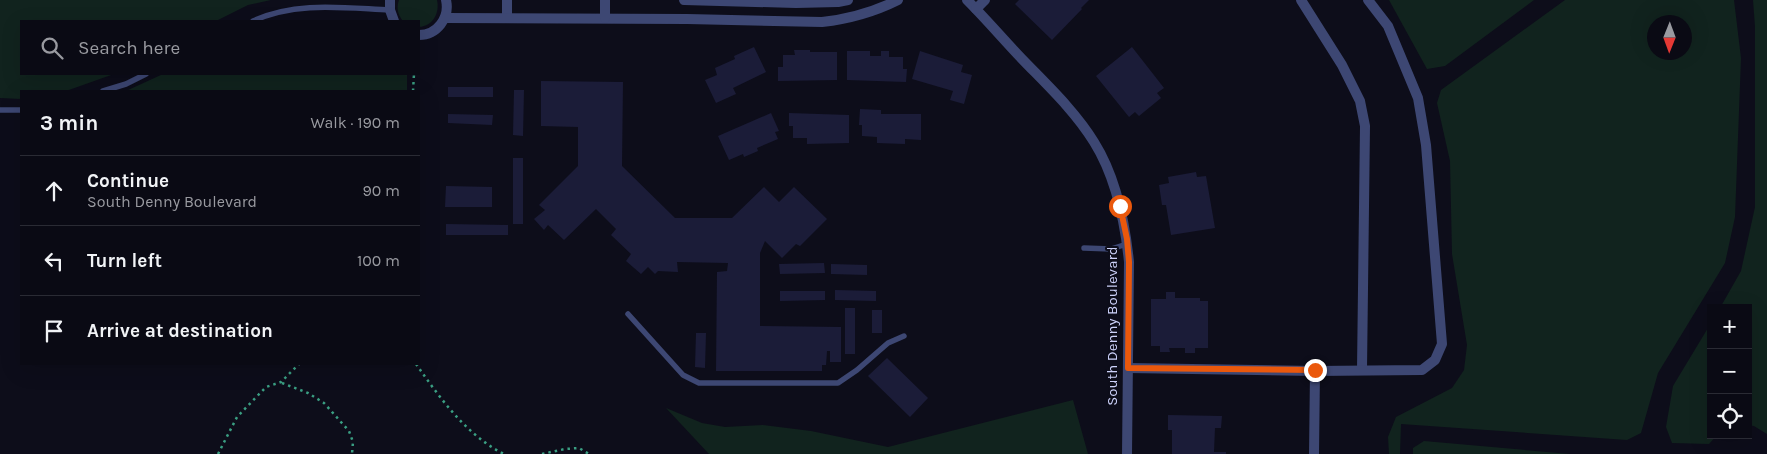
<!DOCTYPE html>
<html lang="en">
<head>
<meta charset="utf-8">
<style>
	body { margin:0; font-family:Karla,sans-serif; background:#181822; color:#f1f3f6 }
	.controls { position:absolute; right:15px; bottom:15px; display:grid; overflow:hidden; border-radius:0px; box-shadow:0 5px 20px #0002 }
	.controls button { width:45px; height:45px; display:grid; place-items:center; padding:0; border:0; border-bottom:1px solid #2a2b34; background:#0a0a14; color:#f1f3f6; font:25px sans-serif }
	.compass { position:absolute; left:1647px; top:15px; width:45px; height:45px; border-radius:50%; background:#0a0a14; box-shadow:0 5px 20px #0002; rotate:181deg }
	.stop { position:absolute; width:15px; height:15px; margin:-11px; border:4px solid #ea580c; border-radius:50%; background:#fff }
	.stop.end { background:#ea580c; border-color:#fff; box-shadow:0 1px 5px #0008 }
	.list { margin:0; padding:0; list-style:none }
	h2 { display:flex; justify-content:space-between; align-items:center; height:65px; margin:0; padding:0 20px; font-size:21px }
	h2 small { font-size:16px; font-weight:400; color:#999aa0 }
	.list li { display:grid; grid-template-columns:32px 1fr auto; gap:15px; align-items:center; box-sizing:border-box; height:70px; padding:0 20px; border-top:1px solid #2a2b34 }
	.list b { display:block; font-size:19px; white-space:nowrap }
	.list p { margin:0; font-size:16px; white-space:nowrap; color:#999aa0 }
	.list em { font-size:16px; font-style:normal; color:#999aa0 }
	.icon { flex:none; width:28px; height:28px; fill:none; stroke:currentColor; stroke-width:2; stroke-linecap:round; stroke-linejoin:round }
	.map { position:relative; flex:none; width:1767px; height:454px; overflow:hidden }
	.search { position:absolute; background:#0a0a14; box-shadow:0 5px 20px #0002; left:20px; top:20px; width:400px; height:55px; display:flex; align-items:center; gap:12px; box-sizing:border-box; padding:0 18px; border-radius:0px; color:#999aa0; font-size:19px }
	.panel { position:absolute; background:#0a0a14; box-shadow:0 5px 20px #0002; left:20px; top:90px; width:400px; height:275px; border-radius:0px }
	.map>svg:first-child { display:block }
</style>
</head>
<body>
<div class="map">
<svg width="1767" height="454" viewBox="0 0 1767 454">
	<rect width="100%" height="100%" fill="#0d0d1a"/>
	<!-- green -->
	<g fill="#11231e" fill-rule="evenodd">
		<polygon points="0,0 271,0 248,5 216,21 21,21 21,74 114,74 66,91 21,91 21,99 0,98"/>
		<path d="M 399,0 L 437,0 C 440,13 433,26 419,27 L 419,21 L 403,21 C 398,15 396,8 399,0 Z"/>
		<polygon points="1389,0 1534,0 1445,66 1427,69"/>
		<path d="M 1565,0 L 1734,0 L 1741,58 L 1735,217 L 1725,263 L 1658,373 L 1641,433 L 1627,440 L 1401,424 L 1400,454 L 1389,454 L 1388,437 L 1396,417 L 1452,388 L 1464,370 L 1467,345 L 1452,254 L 1450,161 L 1437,103 L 1441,90 ZM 1654,22 L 1684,22 L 1684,52 L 1654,52 Z"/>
		<polygon points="1753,0 1767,0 1767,434 1754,426 1748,425 1748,308 1720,308 1741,271 1755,207 1755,27"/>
		<polygon points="163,74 407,74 407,91 126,91"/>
		<polygon points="1711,323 1711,435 1717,435 1709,444 1672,443 1666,427 1673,386"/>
		<polygon points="1073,400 1088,454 709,454 666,408 702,423 725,427 763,425 811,431 888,447"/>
		<polygon points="1424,441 1570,454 1413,454 1413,448"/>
	</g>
	<!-- building -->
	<g fill="#1b1c38">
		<polygon points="1019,0 1089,0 1081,8 1082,9 1052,40 1015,4"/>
		<polygon points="754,47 766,72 733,88 736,94 716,103 705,80 717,75 715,68 735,59 734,56"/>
		<polygon points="1132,47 1164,88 1157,93 1161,98 1139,116 1135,112 1129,117 1096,76"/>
		<polygon points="794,50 810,50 810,52 837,52 837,80 778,81 778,67 783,67 783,55 795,55"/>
		<polygon points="847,51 870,51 870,56 881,56 881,51 889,51 889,57 903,57 903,69 907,69 906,82 847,80"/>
		<polygon points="920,51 963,65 961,72 972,75 964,104 950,100 953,91 912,79"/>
		<polygon points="541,81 623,82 622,166 675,218 732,218 764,187 779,202 794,187 827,219 800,246 796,244 782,258 765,241 760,253 760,326 841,327 841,362 830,362 830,351 827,351 826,365 822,365 822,371 716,371 717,272 727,271 728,263 677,262 678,272 658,271 655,274 648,267 641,274 626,261 631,254 611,235 616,229 596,209 564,240 548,225 544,230 534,219 545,210 539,205 578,166 578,127 541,126"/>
		<rect x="448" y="87" width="45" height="10"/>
		<polygon points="514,90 524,90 523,136 513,135"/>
		<polygon points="860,109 881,110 881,114 921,114 921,140 905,139 905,144 877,143 877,137 862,136 862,125 859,125"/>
		<polygon points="771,113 779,131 775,132 778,139 757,148 758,151 744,157 743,154 729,160 718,136"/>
		<polygon points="789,113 849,115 849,143 807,144 807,138 793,138 793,126 789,126"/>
		<polygon points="448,114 493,115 492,125 448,123"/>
		<rect x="513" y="158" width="10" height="66"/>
		<polygon points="1196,172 1197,177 1206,176 1215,228 1171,235 1166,205 1162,205 1159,185 1169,183 1168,177"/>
		<polygon points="446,186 492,187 492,207 445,207"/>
		<polygon points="446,224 508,225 508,235 446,235"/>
		<polygon points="824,263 825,273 780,274 779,264"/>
		<polygon points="831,264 867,265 867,275 831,274"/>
		<polygon points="835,290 876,291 876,301 835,300"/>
		<polygon points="780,291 825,291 825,300 780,301"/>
		<polygon points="1166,292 1175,292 1175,298 1200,298 1200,301 1208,301 1208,348 1195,348 1195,353 1185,353 1185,348 1169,348 1170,352 1160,352 1160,346 1151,346 1151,299 1166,299"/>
		<rect x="845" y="308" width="10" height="46"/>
		<rect x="872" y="310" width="10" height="23"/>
		<polygon points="696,333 706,333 705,368 695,367"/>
		<polygon points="887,358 928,398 910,417 868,376"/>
		<polygon points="1168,415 1222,416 1221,428 1215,428 1214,452 1226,452 1226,454 1172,454 1172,430 1168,430"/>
	</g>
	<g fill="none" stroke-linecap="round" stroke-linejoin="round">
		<!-- path -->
		<g stroke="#3a9e82" stroke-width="2.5" stroke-dasharray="2.5 4" stroke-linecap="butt">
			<polyline points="413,91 414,74"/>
			<path d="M 416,364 C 440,398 466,435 504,454"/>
			<polyline points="282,383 308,393 324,403 349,431 353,442 352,454"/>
			<polyline points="218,454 237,417 266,387 281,382 299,364"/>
			<polyline points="542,454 565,449 579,448 589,454"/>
		</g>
		<!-- lane -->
		<g stroke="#3d4773" stroke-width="5.5">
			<path d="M 253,21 C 296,1 344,8 390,10"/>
			<polyline points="103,91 126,84 146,74"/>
			<polyline points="0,110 21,110"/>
			<polyline points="1084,248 1111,249 1127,244"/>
			<polyline points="628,314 683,375 699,383 838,383 857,370 888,343 904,336"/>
		</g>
		<!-- street -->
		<g stroke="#3d4773" stroke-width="10">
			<polyline points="390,0 390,10 394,21"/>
			<polyline points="507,0 507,18"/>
			<polyline points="684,0 796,3 838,2 848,0"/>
			<path d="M 967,0 C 986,19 1003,39 1022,59 C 1047,85 1075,111 1094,142 C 1116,177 1125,222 1129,262 L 1127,454"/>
			<polyline points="1301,0 1342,65 1360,101 1365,126 1362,370"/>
			<polyline points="976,9 985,0"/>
			<path d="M 445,18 L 687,19 L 822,22 C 849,19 874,12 898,0"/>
			<polyline points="605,18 605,0"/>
			<path d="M 419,35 C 437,35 450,18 446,0"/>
			<polyline points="1128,368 1315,371 1422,370 1435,360 1442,344 1426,145 1418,98 1388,26 1368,0"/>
			<polyline points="1314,454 1315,371"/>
		</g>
	</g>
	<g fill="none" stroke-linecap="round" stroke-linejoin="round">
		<!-- route -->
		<polyline stroke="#ea580c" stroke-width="6" points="1120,206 1127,239 1129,262 1128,368 1315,370"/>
	</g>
	<g text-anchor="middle" stroke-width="4" stroke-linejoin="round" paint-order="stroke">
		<!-- street labels -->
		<g font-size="15" fill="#ccd1f9" stroke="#0d0d1a">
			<text transform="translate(1112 326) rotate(-90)" y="5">South Denny Boulevard</text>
		</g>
	</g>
</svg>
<div class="controls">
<button>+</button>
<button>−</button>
<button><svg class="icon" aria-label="locate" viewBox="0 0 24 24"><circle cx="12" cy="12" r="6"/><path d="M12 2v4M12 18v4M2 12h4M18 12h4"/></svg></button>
</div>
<svg class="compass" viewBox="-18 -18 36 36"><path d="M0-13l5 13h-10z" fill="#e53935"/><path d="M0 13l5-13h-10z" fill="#999aa0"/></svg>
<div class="stop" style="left:1120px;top:206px"></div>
<div class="stop end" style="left:1315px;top:370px"></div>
<div class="search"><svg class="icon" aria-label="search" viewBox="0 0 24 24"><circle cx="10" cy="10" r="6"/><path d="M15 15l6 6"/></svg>Search here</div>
<section class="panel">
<h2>3 min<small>Walk · 190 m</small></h2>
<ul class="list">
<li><svg class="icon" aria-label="ahead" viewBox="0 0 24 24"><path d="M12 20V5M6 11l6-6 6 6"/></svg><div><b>Continue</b><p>South Denny Boulevard</p></div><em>90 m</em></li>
<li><svg class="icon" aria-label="left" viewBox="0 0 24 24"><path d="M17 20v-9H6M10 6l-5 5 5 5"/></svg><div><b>Turn left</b></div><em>100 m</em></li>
<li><svg class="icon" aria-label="arrive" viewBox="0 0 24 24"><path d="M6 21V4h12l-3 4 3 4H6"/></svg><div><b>Arrive at destination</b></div></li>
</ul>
</section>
</div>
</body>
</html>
